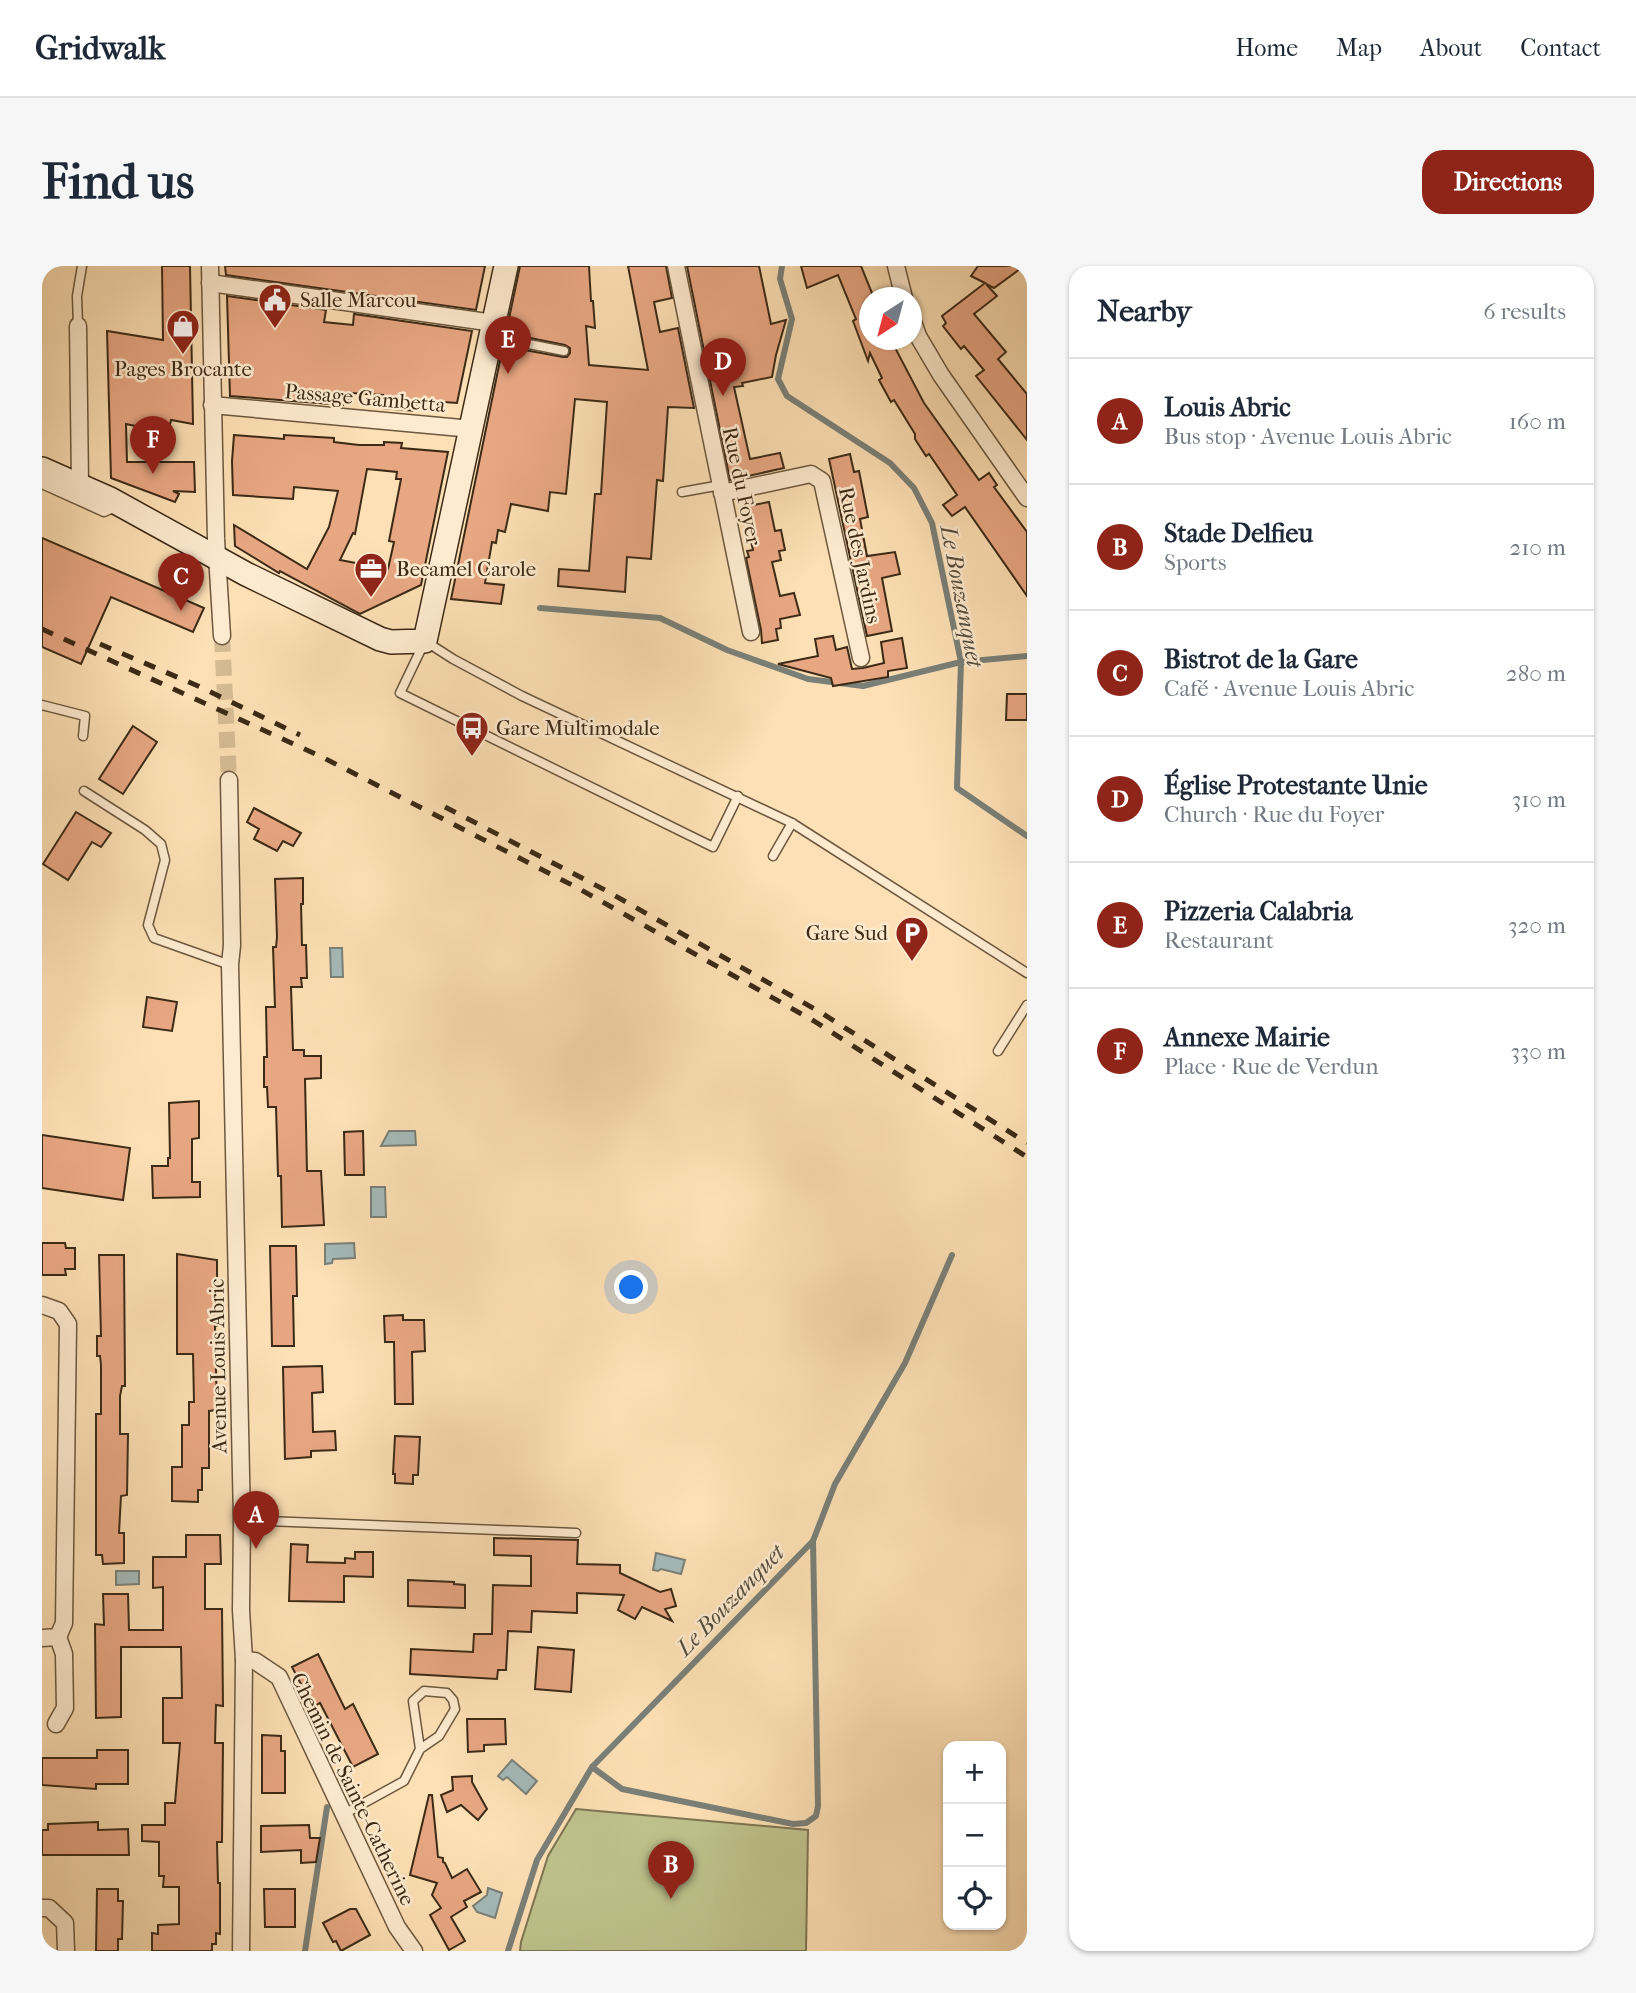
<!DOCTYPE html>
<html lang="en">
<head>
<meta charset="utf-8">
<style>
	body { margin:0; font-family:"IM FELL French Canon",serif; background:#f6f6f7; color:#1f2937 }
	.controls { position:absolute; right:21px; bottom:21px; display:grid; overflow:hidden; border-radius:14px; box-shadow:0 2px 5px #0004 }
	.controls button { width:63px; height:63px; display:grid; place-items:center; padding:0; border:0; border-bottom:2px solid #e0e1e3; background:#fff; color:#1f2937; font:35px sans-serif }
	.compass { position:absolute; left:817px; top:21px; width:63px; height:63px; border-radius:50%; background:#fff; box-shadow:0 2px 5px #0004; rotate:216deg }
	.you { position:absolute; left:590px; top:1022px; width:24px; height:24px; margin:-18px; border:5px solid #fff; border-radius:50%; background:#1a73e8; box-shadow:0 0 0 10px #1a73e833 }
	.badge { display:grid; place-items:center; width:46px; height:46px; border-radius:50%; background:#8f2418; color:#fff; font-size:23px; font-weight:700 }
	.pin { position:absolute; translate:-50% -58px; filter:drop-shadow(0 2px 4px #0008) }
	.pin::after { content:''; position:absolute; top:37px; width:24px; height:21px; background:inherit; clip-path:polygon(0 0,100% 0,50% 100%) }
	.list { margin:0; padding:0; list-style:none }
	h2 { display:flex; justify-content:space-between; align-items:center; height:91px; margin:0; padding:0 28px; font-size:30px }
	h2 small { font-size:23px; font-weight:400; color:#747a83 }
	.list li { display:grid; grid-template-columns:46px 1fr auto; gap:21px; align-items:center; box-sizing:border-box; height:126px; padding:0 28px; border-top:2px solid #e0e1e3 }
	.list b { display:block; font-size:26px; white-space:nowrap }
	.list p { margin:0; font-size:23px; white-space:nowrap; color:#747a83 }
	.list em { font-size:23px; font-style:normal; color:#747a83 }
	.icon { flex:none; width:38px; height:38px; fill:none; stroke:currentColor; stroke-width:2; stroke-linecap:round; stroke-linejoin:round }
	.map { position:relative; flex:none; width:985px; height:1685px; overflow:hidden; border-radius:21px }
	header { display:flex; align-items:center; gap:42px; box-sizing:border-box; height:98px; padding:0 35px; background:#fff; border-bottom:2px solid #e0e1e3 }
	header strong { font-size:33px }
	nav { display:flex; gap:38px; margin-inline-start:auto; font-size:24px }
	.intro { display:flex; align-items:center; justify-content:space-between; box-sizing:border-box; height:168px; padding:0 42px }
	h1 { margin:0; font-size:49px }
	.button { padding:18px 32px; border-radius:21px; background:#8f2418; color:#fff; font-size:24px; font-weight:700 }
	main { display:flex; gap:42px; padding:0 42px }
	aside { flex:1; background:#fff; border-radius:21px; box-shadow:0 2px 5px #0004 }
	.map>svg:first-child { display:block }
</style>
</head>
<body>
<header>
<strong>Gridwalk</strong>
<nav><a>Home</a><a>Map</a><a>About</a><a>Contact</a></nav>
</header>
<div class="intro"><h1>Find us</h1><a class="button">Directions</a></div>
<main>
<div class="map">
<svg width="985" height="1685" viewBox="0 0 985 1685">
	<rect width="100%" height="100%" fill="#fde0b5"/>
	<filter id="stains"><feTurbulence type="fractalNoise" baseFrequency=".00286" numOctaves="4"/><feColorMatrix values="0 0 0 0 .2 0 0 0 0 .09 0 0 0 0 .02 0 0 0 .5 -.17"/></filter>
	<radialGradient id="worn" r=".72"><stop offset=".6" stop-color="#630" stop-opacity="0"/><stop offset="1" stop-color="#630" stop-opacity=".3"/></radialGradient>
	<!-- green -->
	<polygon fill="#bfc28d" stroke="#7e7652" stroke-width="2" points="534,1543 766,1564 764,1685 478,1685 479,1676 506,1590"/>
	<!-- water -->
	<g fill="#a4bab9" stroke="#7a8078" stroke-width="2">
		<polygon points="288,682 300,682 301,711 289,711"/>
		<polygon points="347,865 373,865 374,879 339,880"/>
		<polygon points="329,921 343,921 344,951 329,951"/>
		<polygon points="312,977 313,992 291,993 290,997 283,998 283,978"/>
		<polygon points="614,1287 643,1294 639,1308 619,1303 616,1305 611,1304"/>
		<polygon points="74,1305 97,1305 97,1318 74,1319"/>
		<polygon points="470,1494 495,1515 484,1528 465,1511 461,1514 456,1510"/>
		<polygon points="446,1622 460,1627 453,1652 435,1646 431,1640 445,1629"/>
	</g>
	<g fill="none" stroke-linecap="round" stroke-linejoin="round">
		<!-- stream -->
		<g stroke="#7a8078" stroke-width="6">
			<polyline points="740,0 738,13 750,53 736,113 745,130 848,197 872,222 890,257 919,396 915,522 985,570"/>
			<polyline points="498,342 618,352 685,384 766,413 821,420 919,396 985,390"/>
			<polyline points="550,1501 580,1523 751,1558 764,1557 774,1550 776,1540 771,1275"/>
			<polyline points="263,1685 285,1541"/>
			<polyline points="466,1685 495,1594 550,1501 771,1275 793,1218 863,1097 910,989"/>
		</g>
	</g>
	<!-- building -->
	<g fill="#e8a783" stroke="#3c2a16" stroke-width="2" fill-rule="evenodd">
		<polygon points="120,0 148,0 151,158 129,154 126,167 84,158 85,196 152,196 153,226 131,225 137,228 133,236 69,212 65,65 121,74"/>
		<polygon points="183,0 443,0 434,44 184,9"/>
		<polygon points="478,0 547,0 549,35 551,35 553,62 544,60 547,99 606,104 586,0 624,0 630,32 612,36 618,66 636,62 652,142 626,141 621,215 615,214 609,293 585,291 583,326 516,320 517,303 547,305 553,228 559,228 565,136 533,133 524,228 508,226 506,245 469,238 463,266 456,264 454,277 450,276 443,317 462,319 459,338 409,333 461,80 521,91 525,91 528,87 528,82 523,79 464,67"/>
		<polygon points="645,0 717,0 729,58 744,54 734,89 730,111 700,117 701,120 692,121 708,193 738,187 742,202 688,214"/>
		<polygon points="759,0 819,0 832,32 828,32 828,74 849,74 882,137 937,214 947,207 955,219 952,221 985,266 985,330 923,241 910,250 901,239 915,229 887,188 884,190 873,173 873,168 852,134 849,136 837,114 840,112 828,87 826,95 811,55 814,53 796,9 765,22"/>
		<polygon points="936,0 982,0 952,22 944,18 955,30 932,48 964,86 956,93 985,128 985,174 934,110 942,104 922,80 919,83 901,60 904,57 900,50 943,17 929,10"/>
		<polygon points="185,30 284,44 282,56 311,59 312,48 430,65 415,137 375,134 374,145 340,142 341,129 309,127 309,134 302,133 301,139 188,130"/>
		<path d="M 192,169 L 242,173 L 242,169 L 292,172 L 292,176 L 317,179 L 342,179 L 342,176 L 360,177 L 359,182 L 406,186 L 379,319 L 318,348 L 238,305 L 237,307 L 193,280 L 192,259 L 265,303 L 287,261 L 296,225 L 252,221 L 251,233 L 191,229 L 190,195 ZM 325,203 L 355,206 L 354,213 L 359,213 L 347,275 L 352,276 L 346,303 L 298,294 L 311,267 L 313,268 Z"/>
		<polygon points="808,188 812,206 817,205 826,251 818,253 825,290 853,286 858,308 840,312 850,365 825,370 787,193"/>
		<polygon points="727,236 733,265 739,264 743,284 737,285 739,294 730,296 738,330 752,327 758,349 738,353 739,362 734,363 736,374 720,377 719,364 704,292 707,291 705,285 711,284 708,271 712,270 706,240"/>
		<polygon points="0,272 162,342 151,366 69,331 39,398 0,381"/>
		<polygon points="791,370 794,384 805,381 810,403 821,402 842,397 839,376 860,372 865,402 846,405 846,411 791,420 789,412 736,398 776,390 773,373"/>
		<polygon points="965,428 985,428 985,454 964,454"/>
		<polygon points="91,460 115,476 81,528 57,513"/>
		<polygon points="212,542 259,567 251,580 241,575 235,585 212,573 217,563 205,556"/>
		<polygon points="34,546 69,567 59,581 50,576 26,614 1,598"/>
		<polygon points="261,612 261,638 259,638 260,679 264,679 265,712 259,712 260,721 249,721 251,784 262,784 262,790 279,790 279,812 263,813 265,905 279,905 282,959 240,961 239,910 236,910 234,841 226,841 225,821 222,821 222,791 225,791 224,741 233,741 231,681 234,681 235,671 233,613"/>
		<polygon points="105,731 135,736 130,765 101,761"/>
		<polygon points="157,835 157,872 150,873 150,916 158,916 158,931 111,932 110,900 126,900 126,892 128,892 127,837"/>
		<polygon points="321,865 322,909 303,909 302,866"/>
		<polygon points="0,869 88,882 81,934 0,922"/>
		<polygon points="0,977 23,977 24,982 33,982 33,1003 23,1003 24,1009 0,1009"/>
		<polygon points="228,980 254,980 255,1030 251,1030 252,1080 230,1080"/>
		<polygon points="135,988 175,994 175,1060 173,1060 175,1144 167,1145 167,1202 160,1202 160,1224 156,1224 156,1236 130,1235 130,1201 140,1201 140,1159 147,1159 147,1136 152,1136 151,1088 135,1088"/>
		<polygon points="57,989 82,989 83,1120 80,1120 78,1130 78,1168 86,1168 85,1229 79,1230 77,1267 82,1267 82,1297 61,1298 60,1289 54,1289 54,1148 59,1148 59,1099 58,1090 55,1090 55,1070 59,1070"/>
		<polygon points="361,1049 361,1054 382,1054 383,1085 370,1086 371,1138 353,1138 352,1076 343,1076 342,1050"/>
		<polygon points="280,1100 281,1126 270,1127 271,1166 293,1165 294,1184 269,1185 269,1191 243,1193 241,1101"/>
		<polygon points="353,1170 378,1171 376,1209 371,1209 371,1218 353,1217 353,1208 351,1208"/>
		<polygon points="144,1269 178,1269 179,1298 163,1298 163,1343 180,1343 181,1440 174,1439 173,1477 181,1477 180,1576 175,1576 176,1617 178,1617 178,1668 174,1667 174,1678 170,1678 170,1685 110,1685 110,1667 116,1668 116,1659 137,1658 137,1621 121,1621 122,1610 117,1610 117,1576 100,1575 100,1559 123,1559 123,1537 133,1537 138,1477 121,1477 121,1432 140,1432 139,1381 79,1381 79,1451 54,1452 53,1358 62,1359 61,1328 86,1328 87,1364 121,1364 121,1321 111,1322 111,1291 144,1291"/>
		<polygon points="452,1272 536,1274 535,1298 578,1299 578,1307 618,1326 629,1323 634,1340 623,1343 630,1355 600,1341 593,1353 576,1344 582,1329 535,1327 535,1347 490,1345 489,1366 466,1365 464,1404 456,1404 455,1413 368,1408 369,1383 431,1386 432,1368 450,1368 451,1319 489,1320 489,1290 452,1289"/>
		<polygon points="249,1278 266,1279 265,1296 303,1297 303,1292 313,1293 313,1286 331,1286 331,1311 302,1310 302,1336 247,1335"/>
		<polygon points="366,1314 412,1316 412,1318 423,1319 423,1342 366,1340"/>
		<polygon points="496,1381 532,1384 529,1426 493,1423"/>
		<polygon points="276,1388 303,1443 311,1438 336,1488 311,1501 278,1437 271,1441 250,1401"/>
		<polygon points="425,1453 463,1453 464,1478 442,1479 442,1485 426,1486"/>
		<polygon points="220,1469 239,1470 239,1485 243,1485 243,1527 220,1527"/>
		<polygon points="55,1484 86,1484 86,1518 54,1518 54,1523 0,1519 0,1492 55,1492"/>
		<polygon points="430,1510 430,1516 445,1543 436,1554 419,1539 405,1546 399,1529 411,1524 410,1511"/>
		<polygon points="387,1529 390,1529 396,1591 401,1592 401,1596 403,1597 410,1612 425,1603 439,1626 422,1635 425,1641 409,1651 423,1675 407,1684 388,1649 399,1642 390,1629 395,1617 368,1609"/>
		<polygon points="56,1556 56,1564 86,1563 87,1589 0,1589 0,1564 6,1564 6,1558"/>
		<polygon points="267,1559 268,1572 278,1572 274,1596 259,1597 259,1584 219,1586 219,1560"/>
		<polygon points="55,1623 76,1623 76,1635 81,1635 80,1673 76,1673 76,1685 54,1685"/>
		<polygon points="222,1623 253,1623 253,1661 223,1661"/>
		<polygon points="308,1643 314,1643 328,1669 299,1685 294,1675 291,1676 281,1657"/>
	</g>
	<g fill="none" stroke-linecap="round" stroke-linejoin="round">
		<!-- minor-tunnel -->
		<polyline stroke="#d6bc95" stroke-width="16" stroke-dasharray="16 8" stroke-linecap="butt" points="180,370 187,514"/>
		<defs>
			<g id="service">
				<polyline points="36,60 35,30 40,0"/>
				<polyline points="452,71 522,85"/>
				<polyline points="0,218 62,246 74,241"/>
				<polyline points="640,226 679,219"/>
				<polyline points="0,439 43,450 41,470"/>
				<polyline points="42,525 103,564 119,578 123,594 106,659 112,672 188,699"/>
				<polyline points="696,530 671,581 358,427 383,375 411,393 480,430 750,557 985,707"/>
				<polyline points="731,590 750,557"/>
				<polyline points="956,785 985,739"/>
				<polyline points="200,1254 534,1267"/>
				<polyline points="302,1548 362,1515 378,1483 397,1470 413,1443 411,1434 405,1427 382,1425 371,1435 378,1483"/>
			</g>
			<g id="minor">
				<polyline points="168,0 174,273 180,370"/>
				<polyline points="634,0 709,366"/>
				<polyline points="854,0 862,32"/>
				<polyline points="168,17 452,57"/>
				<polyline points="870,53 876,70 899,109 985,232"/>
				<polyline points="36,60 38,219"/>
				<polyline points="170,139 430,163"/>
				<polyline points="680,227 769,208 780,215 819,392"/>
				<polyline points="187,514 190,679 188,699 200,1254 199,1344 202,1394 199,1685"/>
				<polyline points="0,1039 17,1045 26,1058 22,1357 16,1371 0,1372"/>
				<polyline points="202,1394 213,1395 237,1411 355,1661 372,1685"/>
				<polyline points="14,1458 23,1442 22,1388 16,1371"/>
				<polyline points="0,1642 7,1642 23,1657 24,1685"/>
			</g>
			<polyline id="secondary" points="0,203 68,233 204,308 338,373 349,376 383,375 464,0"/>
		</defs>
		<!-- service casing -->
		<use href="#service" stroke="#6c583e" stroke-width="11"/>
		<!-- minor casing -->
		<use href="#minor" stroke="#6c583e" stroke-width="19"/>
		<!-- secondary casing -->
		<use href="#secondary" stroke="#3c2a16" stroke-width="26"/>
		<!-- service -->
		<use href="#service" stroke="#feebcf" stroke-width="8"/>
		<!-- minor -->
		<use href="#minor" stroke="#feebcf" stroke-width="16"/>
		<!-- secondary -->
		<use href="#secondary" stroke="#feebcf" stroke-width="23"/>
		<!-- rail -->
		<g stroke="#3c2a16" stroke-width="5" stroke-dasharray="12 12" stroke-linecap="butt">
			<polyline points="0,363 278,490 534,621 772,755 985,891"/>
			<polyline points="58,378 156,420 258,469"/>
			<polyline points="403,541 563,624 778,746 985,877"/>
		</g>
	</g>
	<!-- icons -->
	<defs>
		<symbol id="civic-pin" viewBox="-11 -11 22 30"><path d="M0 17L-7.5 6A9.5 9.5 0 1 1 7.5 6Z" fill="#8f2418" stroke="#feebcf"/><path d="M-.6-6.5H3V-4.5H.6V-3L4-1V1h2V6H-6V1h2V-1L-.6-3ZM-1.2 2.5V6h2.4V2.5Z" fill="#fff"/></symbol>
		<symbol id="shop-pin" viewBox="-11 -11 22 30"><path d="M0 17L-7.5 6A9.5 9.5 0 1 1 7.5 6Z" fill="#8f2418" stroke="#feebcf"/><path d="M-5-2.5h2.3a2.7 3.5 0 0 1 5.4 0H5L5.5 6h-11ZM-1.5-2.5h3a1.5 2.3 0 0 0-3 0Z" fill="#fff"/></symbol>
		<symbol id="office-pin" viewBox="-11 -11 22 30"><path d="M0 17L-7.5 6A9.5 9.5 0 1 1 7.5 6Z" fill="#8f2418" stroke="#feebcf"/><path d="M-6-3h4V-5.5h4V-3h4V5H-6ZM-1-4.5V-3h2v-1.5ZM-6 0V1H6V0Z" fill="#fff"/></symbol>
		<symbol id="bus-pin" viewBox="-11 -11 22 30"><path d="M0 17L-7.5 6A9.5 9.5 0 1 1 7.5 6Z" fill="#8f2418" stroke="#feebcf"/><path d="M-5-6H5V4H4V6H2V4H-2V6H-4V4H-5ZM-3.5-4V0h7V-4ZM-3.5 1.2v1.5H-2V1.2ZM2 1.2v1.5H3.5V1.2Z" fill="#fff"/></symbol>
		<symbol id="parking-pin" viewBox="-11 -11 22 30"><path d="M0 17L-7.5 6A9.5 9.5 0 1 1 7.5 6Z" fill="#8f2418" stroke="#feebcf"/><path d="M-3.5-5.5H1a3.5 3.5 0 0 1 0 7H-1V5.5H-3.5ZM-1-3.4V-.6H.8a1.4 1.4 0 0 0 0-2.8Z" fill="#fff"/></symbol>
	</defs>
	<g fill-rule="evenodd">
		<use href="#civic-pin" x="214" y="15" width="38" height="52"/>
		<use href="#shop-pin" x="122" y="41" width="38" height="52"/>
		<use href="#office-pin" x="310" y="284" width="38" height="52"/>
		<use href="#bus-pin" x="411" y="443" width="38" height="52"/>
		<use href="#parking-pin" x="851" y="648" width="38" height="52"/>
	</g>
	<g text-anchor="middle" stroke-width="5" stroke-linejoin="round" paint-order="stroke">
		<!-- poi labels -->
		<g font-size="21" fill="#3c2a16" stroke="#feebcf" text-anchor="start">
			<text x="258" y="41">Salle Marcou</text>
			<text x="141" y="110" text-anchor="middle">Pages Brocante</text>
			<text x="354" y="310">Becamel Carole</text>
			<text x="454" y="469">Gare Multimodale</text>
			<text x="846" y="674" text-anchor="end">Gare Sud</text>
		</g>
		<!-- street labels -->
		<g font-size="21" fill="#3c2a16" stroke="#feebcf">
			<text transform="translate(323 132) rotate(5)" y="7">Passage Gambetta</text>
			<text transform="translate(700 220) rotate(78)" y="7">Rue du Foyer</text>
			<text transform="translate(818 289) rotate(78)" y="7">Rue des Jardins</text>
			<text transform="translate(176 1100) rotate(-91)" y="7">Avenue Louis Abric</text>
			<text transform="translate(311 1523) rotate(64)" y="7">Chemin de Sainte-Catherine</text>
		</g>
		<!-- water labels -->
		<g font-size="23" font-style="italic" fill="#564e3f" stroke="#feebcf">
			<text transform="translate(920 330) rotate(79)" y="8">Le Bouzanquet</text>
			<text transform="translate(688 1334) rotate(-46)" y="8">Le Bouzanquet</text>
		</g>
	</g>
	<rect width="100%" height="100%" filter="url(#stains)"/>
	<rect width="100%" height="100%" fill="url(#worn)"/>
</svg>
<div class="controls">
<button>+</button>
<button>−</button>
<button><svg class="icon" aria-label="locate" viewBox="0 0 24 24"><circle cx="12" cy="12" r="6"/><path d="M12 2v4M12 18v4M2 12h4M18 12h4"/></svg></button>
</div>
<svg class="compass" viewBox="-18 -18 36 36"><path d="M0-13l5 13h-10z" fill="#e53935"/><path d="M0 13l5-13h-10z" fill="#747a83"/></svg>
<div class="you"></div>
<div class="pin badge" style="left:214px;top:1283px">A</div>
<div class="pin badge" style="left:629px;top:1633px">B</div>
<div class="pin badge" style="left:139px;top:345px">C</div>
<div class="pin badge" style="left:681px;top:130px">D</div>
<div class="pin badge" style="left:466px;top:108px">E</div>
<div class="pin badge" style="left:111px;top:208px">F</div>
</div>
<aside>
<h2>Nearby<small>6 results</small></h2>
<ul class="list">
<li><span class="badge">A</span><div><b>Louis Abric</b><p>Bus stop · Avenue Louis Abric</p></div><em>160 m</em></li>
<li><span class="badge">B</span><div><b>Stade Delfieu</b><p>Sports</p></div><em>210 m</em></li>
<li><span class="badge">C</span><div><b>Bistrot de la Gare</b><p>Café · Avenue Louis Abric</p></div><em>280 m</em></li>
<li><span class="badge">D</span><div><b>Église Protestante Unie</b><p>Church · Rue du Foyer</p></div><em>310 m</em></li>
<li><span class="badge">E</span><div><b>Pizzeria Calabria</b><p>Restaurant</p></div><em>320 m</em></li>
<li><span class="badge">F</span><div><b>Annexe Mairie</b><p>Place · Rue de Verdun</p></div><em>330 m</em></li>
</ul>
</aside>
</main>
</body>
</html>
